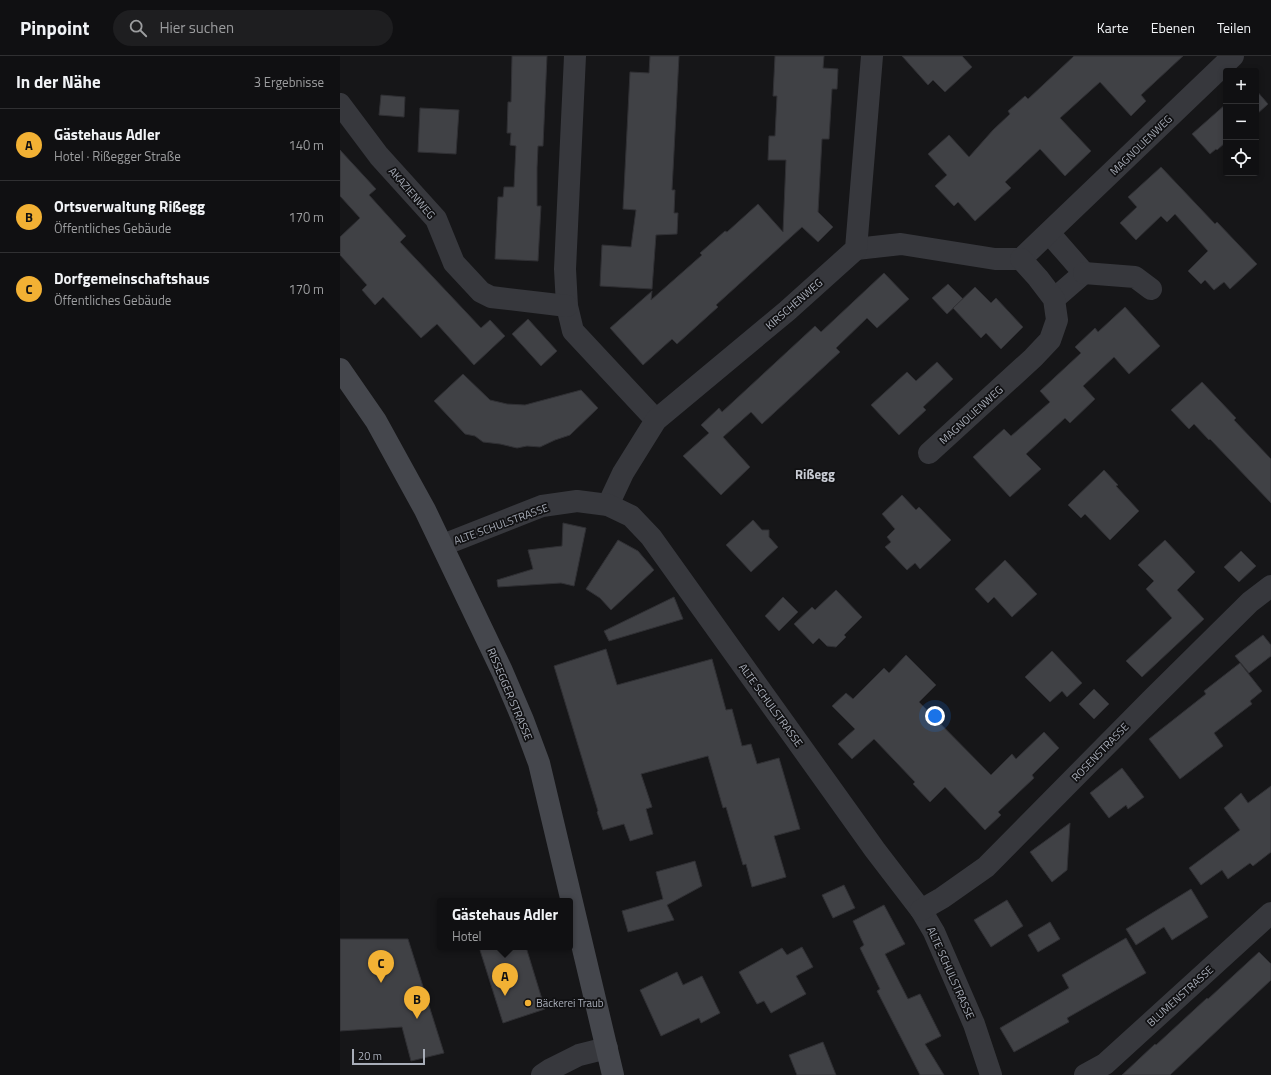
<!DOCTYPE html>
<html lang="de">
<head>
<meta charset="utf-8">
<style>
	body { margin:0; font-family:"Titillium Web",sans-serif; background:#1e1e20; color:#f1f3f6 }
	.controls { position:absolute; right:12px; top:12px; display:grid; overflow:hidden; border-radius:4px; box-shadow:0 2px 6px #0003 }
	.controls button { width:36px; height:36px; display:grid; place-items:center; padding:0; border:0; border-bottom:1px solid #303032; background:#101012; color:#f1f3f6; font:20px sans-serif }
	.scale { position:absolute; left:12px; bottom:10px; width:73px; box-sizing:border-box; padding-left:4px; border:2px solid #a8adb8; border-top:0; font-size:11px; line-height:14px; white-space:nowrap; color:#a8adb8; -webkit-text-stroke:3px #111113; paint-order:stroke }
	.you { position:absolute; left:595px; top:660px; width:14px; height:14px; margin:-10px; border:3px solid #fff; border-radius:50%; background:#1a73e8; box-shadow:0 0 0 6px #1a73e833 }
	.badge { display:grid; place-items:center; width:26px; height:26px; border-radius:50%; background:#f2b134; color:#111; font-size:13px; font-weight:700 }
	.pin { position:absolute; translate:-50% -33px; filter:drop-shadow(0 1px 2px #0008) }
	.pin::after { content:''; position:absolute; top:21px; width:14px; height:12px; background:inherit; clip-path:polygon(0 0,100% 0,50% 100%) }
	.popup { position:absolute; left:97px; top:842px; width:136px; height:52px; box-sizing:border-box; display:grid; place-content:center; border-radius:4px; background:#101012; filter:drop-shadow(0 1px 3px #0005); font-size:13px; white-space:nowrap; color:#9c9d9f }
	.popup b { font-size:15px; color:#f1f3f6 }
	.popup::after { content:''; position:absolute; left:50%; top:100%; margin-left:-8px; border:8px solid transparent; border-top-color:#101012 }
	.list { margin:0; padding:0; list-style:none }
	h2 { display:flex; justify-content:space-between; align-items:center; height:52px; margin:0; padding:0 16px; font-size:17px }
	h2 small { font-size:13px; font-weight:400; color:#9c9d9f }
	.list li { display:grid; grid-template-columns:26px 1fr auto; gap:12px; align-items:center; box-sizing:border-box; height:72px; padding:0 16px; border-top:1px solid #303032 }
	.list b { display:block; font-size:15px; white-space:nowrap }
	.list p { margin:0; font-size:13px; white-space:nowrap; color:#9c9d9f }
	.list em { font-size:13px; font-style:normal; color:#9c9d9f }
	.icon { flex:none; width:22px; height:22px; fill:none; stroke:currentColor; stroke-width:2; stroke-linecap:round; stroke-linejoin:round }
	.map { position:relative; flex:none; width:931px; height:1019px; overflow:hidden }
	header { display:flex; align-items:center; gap:24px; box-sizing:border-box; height:56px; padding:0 20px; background:#101012; border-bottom:1px solid #303032 }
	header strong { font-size:19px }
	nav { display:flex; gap:22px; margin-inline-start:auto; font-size:14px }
	.search { width:280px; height:36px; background:#1e1e20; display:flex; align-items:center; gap:10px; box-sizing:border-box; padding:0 14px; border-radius:22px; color:#9c9d9f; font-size:15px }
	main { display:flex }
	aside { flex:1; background:#101012 }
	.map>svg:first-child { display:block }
</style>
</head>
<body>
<header>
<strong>Pinpoint</strong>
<div class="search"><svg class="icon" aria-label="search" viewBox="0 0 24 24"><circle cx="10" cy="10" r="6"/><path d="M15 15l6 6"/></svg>Hier suchen</div>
<nav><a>Karte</a><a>Ebenen</a><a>Teilen</a></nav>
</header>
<main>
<aside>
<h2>In der Nähe<small>3 Ergebnisse</small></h2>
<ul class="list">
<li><span class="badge">A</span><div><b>Gästehaus Adler</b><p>Hotel · Rißegger Straße</p></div><em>140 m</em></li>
<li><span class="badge">B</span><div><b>Ortsverwaltung Rißegg</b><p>Öffentliches Gebäude</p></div><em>170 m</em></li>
<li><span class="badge">C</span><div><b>Dorfgemeinschaftshaus</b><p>Öffentliches Gebäude</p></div><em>170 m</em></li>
</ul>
</aside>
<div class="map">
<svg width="931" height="1019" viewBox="0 0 931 1019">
	<rect width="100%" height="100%" fill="#161618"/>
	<!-- building -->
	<g fill="#404145" stroke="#303034">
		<polygon points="172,0 207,0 203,90 198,90 197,112 197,150 201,150 198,205 155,203 158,141 163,141 164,131 174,131 176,90 170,89 171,77 167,77 168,46 171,46"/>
		<polygon points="310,0 339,0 332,134 335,134 334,157 338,157 337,178 316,179 312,233 260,230 262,189 291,191 296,154 283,153 290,16 309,17"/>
		<polygon points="435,0 484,0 483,12 498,13 497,33 492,33 489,83 482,83 478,156 493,171 478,186 462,171 376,249 378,251 337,288 332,283 303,309 270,272 312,235 311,244 362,199 360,197 385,175 387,176 418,148 443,176 446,104 428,104 429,80 435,80 437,40 433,40"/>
		<polygon points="562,0 622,0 632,11 605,36 593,24 588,29"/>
		<polygon points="734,0 843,0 801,39 806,45 791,60 760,26 720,62 751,95 725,120 700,93 665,126 671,132 635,165 618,146 614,150 595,130 607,119 588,98 609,79 629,101 653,74 670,58 668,55 685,40 688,43"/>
		<polygon points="916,34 928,48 916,59"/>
		<polygon points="41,39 65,41 64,61 39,59"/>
		<polygon points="886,48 886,86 877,94 876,93 870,98 852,78"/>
		<polygon points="80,52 119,54 116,98 78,96"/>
		<polygon points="0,94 36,133 29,139 66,180 60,186 141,272 150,264 165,280 134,309 97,268 81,282 43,241 35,249 22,234 27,229 0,199 0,181 20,162 0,140"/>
		<polygon points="821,111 875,168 877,166 917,208 890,233 884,226 874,234 865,224 861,228 848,215 868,195 835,158 827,166 821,160 796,184 780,167 797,151 788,141"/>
		<polygon points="544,217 569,243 537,272 527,262 496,292 500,296 422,368 411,356 383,381 410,411 381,439 343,400 369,377 361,369 379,352 382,356 475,270 481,276"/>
		<polygon points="608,228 623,243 607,258 592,242"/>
		<polygon points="635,231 651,247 656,242 683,271 661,293 646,277 641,282 613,252"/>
		<polygon points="785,251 820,290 789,318 774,301 743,330 755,343 730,367 725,362 686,398 701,413 670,441 633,401 664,373 671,380 710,346 700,335 741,297 735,291 755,272 758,276"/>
		<polygon points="188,263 217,295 201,310 172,278"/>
		<polygon points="597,306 613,323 583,351 586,354 559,379 531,349 567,316 576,325"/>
		<polygon points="123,318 150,344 167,348 185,349 241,334 258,352 230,379 215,384 200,391 187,390 177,392 160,388 143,386 135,380 125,378 94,345"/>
		<polygon points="862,326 896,362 894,364 931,403 931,447 870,383 869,384 854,368 849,373 831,354"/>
		<polygon points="764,414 778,429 776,430 799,455 770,484 745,458 741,462 728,449"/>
		<polygon points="562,439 576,454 579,451 611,484 580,513 575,507 567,514 545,491 551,486 547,481 555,473 542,458"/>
		<polygon points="413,464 422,474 429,474 429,481 438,491 411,516 386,489"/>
		<polygon points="223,467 246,472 234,530 221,527 158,531 157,524 193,513 188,494 222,490"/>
		<polygon points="278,484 298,495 314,514 271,554 260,542 246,533"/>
		<polygon points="825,484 855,516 837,534 864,563 802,621 786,605 832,562 806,533 814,525 798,509"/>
		<polygon points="901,495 916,510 899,526 884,511"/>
		<polygon points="665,504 697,538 672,561 654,541 648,547 635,533"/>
		<polygon points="496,534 522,561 504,579 506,581 496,591 487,590 479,582 473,588 454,568 472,551 475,554"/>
		<polygon points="334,541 343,563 269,585 264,575"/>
		<polygon points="443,541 458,556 439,575 425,560"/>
		<polygon points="923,579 931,589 931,600 909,617 895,600"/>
		<polygon points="266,593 277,629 372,603 386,654 392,653 402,690 411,688 417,708 439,702 460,773 434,780 446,821 412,831 406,808 403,809 386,751 383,752 368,700 301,718 312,751 306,753 313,778 290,785 284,768 263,774 257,756 258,755 214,610"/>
		<polygon points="712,595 742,627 727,641 722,635 710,646 685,621"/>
		<polygon points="566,599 596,629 579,646 651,719 672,698 676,703 704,676 719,692 692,719 694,722 658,756 661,759 645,774 605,731 590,746 573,728 575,726 534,683 512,703 498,688 515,673 492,650 506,637 513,643 544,612 549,617"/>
		<polygon points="900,607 922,635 910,645 912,648 874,677 883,690 840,723 809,683 866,638 864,635"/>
		<polygon points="754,633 769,648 754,663 739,648"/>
		<polygon points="782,712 804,741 788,753 786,749 769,762 750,737"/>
		<polygon points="931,730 931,796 913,810 910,807 888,823 882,814 861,829 849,812 900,774 884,752 901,737 908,747"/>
		<polygon points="730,767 727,814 712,826 690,796"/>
		<polygon points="355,805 362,830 327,849 334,864 288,876 282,855 323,843 316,816"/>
		<polygon points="504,829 515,852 493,862 482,839"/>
		<polygon points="851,833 868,861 832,884 824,871 796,889 786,873"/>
		<polygon points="667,844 683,870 651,891 634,864"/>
		<polygon points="544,849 565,888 545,898 568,943 580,938 601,980 585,988 604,1019 580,1019 537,935 540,933 520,892 524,889 513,865"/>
		<polygon points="710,866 720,883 698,896 688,879"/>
		<polygon points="786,882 806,917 727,962 729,966 674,996 660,972 729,932 722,919"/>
		<polygon points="0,883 68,883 104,997 71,1005 62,971 0,975"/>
		<polygon points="139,891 186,891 205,953 163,967"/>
		<polygon points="462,891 473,911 456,920 466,938 431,957 424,945 417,948 399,916 442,892 447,899"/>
		<polygon points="919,896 931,908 931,924 830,1019 782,1019 815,988 816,989 867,942 868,943"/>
		<polygon points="337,916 343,929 362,920 380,957 361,967 359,962 321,980 300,934"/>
		<polygon points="483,986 496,1019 457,1019 449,999"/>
	</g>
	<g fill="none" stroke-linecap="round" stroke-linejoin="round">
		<!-- street -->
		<g stroke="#37383d" stroke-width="22">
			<polyline points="235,0 225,213 227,250 233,275 316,364"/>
			<polyline points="0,48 39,100 96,163 114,207 141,236 151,241 227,250"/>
			<polyline points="709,177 744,217 714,243"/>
			<polyline points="516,193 561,188 655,203 681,203 893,0"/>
			<polyline points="744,217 795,221 811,233"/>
			<polyline points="589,397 693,302 710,284 717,264 714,243 698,222 681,203"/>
			<polyline points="268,449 283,417 316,364 447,255 516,193 532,0"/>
			<polyline points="103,489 202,450 237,445 268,449 291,460 311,481 535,794 581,854 594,876 634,968 651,1019"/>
			<polyline points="581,854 602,842 646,811 811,644 910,546 931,530"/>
			<polyline points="202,1019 211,1013 239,999 267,992"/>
			<polyline points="745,1019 765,1008 931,857"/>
		</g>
		<!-- secondary -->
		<polyline stroke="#45474d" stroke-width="22" points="0,313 36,365 85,454 162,615 183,664 199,707 273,1019"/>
	</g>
	<!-- markers -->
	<circle fill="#f2b134" stroke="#111113" stroke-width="1.5" cx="188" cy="947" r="4"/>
	<g text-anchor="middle" stroke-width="3.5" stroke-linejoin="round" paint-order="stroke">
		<!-- street labels -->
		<g font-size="11" fill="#a8adb8" stroke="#111113">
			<text transform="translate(801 89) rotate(-44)" y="4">MAGNOLIENWEG</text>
			<text transform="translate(72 137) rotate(49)" y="4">AKAZIENWEG</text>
			<text transform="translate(454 248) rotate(-41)" y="4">KIRSCHENWEG</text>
			<text transform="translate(631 359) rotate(-42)" y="4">MAGNOLIENWEG</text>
			<text transform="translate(161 468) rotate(-20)" y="4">ALTE SCHULSTRASSE</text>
			<text transform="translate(170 638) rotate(67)" y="4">RISSEGGER STRASSE</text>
			<text transform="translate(431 649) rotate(54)" y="4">ALTE SCHULSTRASSE</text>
			<text transform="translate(760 696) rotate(-46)" y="4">ROSENSTRASSE</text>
			<text transform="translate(611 917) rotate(66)" y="4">ALTE SCHULSTRASSE</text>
			<text transform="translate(840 940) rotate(-42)" y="4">BLUMENSTRASSE</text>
		</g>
		<!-- poi labels -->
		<g font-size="11" fill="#a8adb8" stroke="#111113" text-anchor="start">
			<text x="196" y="951">Bäckerei Traub</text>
		</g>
		<!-- quarter labels -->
		<g font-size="13" font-weight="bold" fill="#c9ccd4" stroke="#111113">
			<text x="475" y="423">Rißegg</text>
		</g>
	</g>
</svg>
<div class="controls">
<button>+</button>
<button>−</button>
<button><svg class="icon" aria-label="locate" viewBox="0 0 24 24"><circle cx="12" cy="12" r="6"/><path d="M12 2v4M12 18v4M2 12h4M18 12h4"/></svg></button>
</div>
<div class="scale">20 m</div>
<div class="you"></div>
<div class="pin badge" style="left:165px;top:940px">A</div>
<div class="popup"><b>Gästehaus Adler</b>Hotel</div>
<div class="pin badge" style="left:77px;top:963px">B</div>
<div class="pin badge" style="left:41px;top:927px">C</div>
</div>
</main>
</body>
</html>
